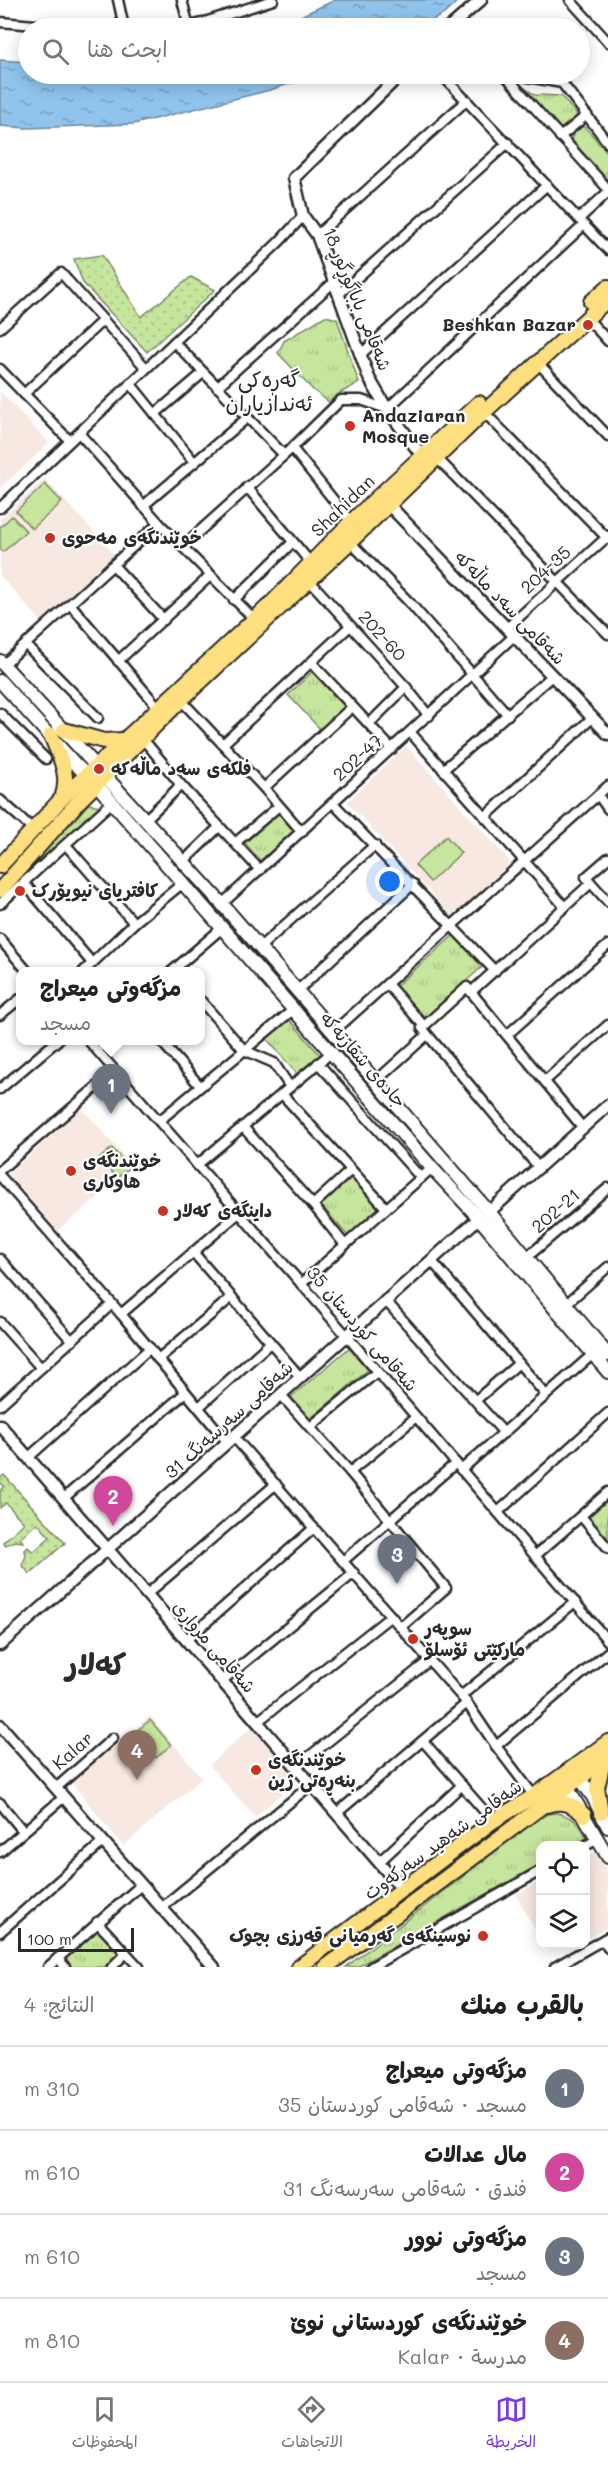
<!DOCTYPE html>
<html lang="ar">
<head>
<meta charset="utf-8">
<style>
	body { margin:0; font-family:Mali,"Playpen Sans Arabic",sans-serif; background:#f6f6f6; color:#222; direction:rtl }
	.controls { position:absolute; right:18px; bottom:18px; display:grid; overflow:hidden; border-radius:12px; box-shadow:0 3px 15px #0003 }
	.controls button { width:54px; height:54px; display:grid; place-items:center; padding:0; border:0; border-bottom:2px solid #e0e0e0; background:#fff; color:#222; font:30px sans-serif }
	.scale { position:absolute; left:18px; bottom:15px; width:116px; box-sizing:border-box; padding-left:6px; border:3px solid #2b2b2b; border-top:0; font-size:16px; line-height:21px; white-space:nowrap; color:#2b2b2b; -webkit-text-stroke:4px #fff; paint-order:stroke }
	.you { position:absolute; left:390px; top:882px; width:21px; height:21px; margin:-15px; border:4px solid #fff; border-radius:50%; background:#1a73e8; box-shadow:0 0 0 9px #1a73e833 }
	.badge { display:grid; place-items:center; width:39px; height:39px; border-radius:50%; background:#7c3aed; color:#fff; font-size:20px; font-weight:700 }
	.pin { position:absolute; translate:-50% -50px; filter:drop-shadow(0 2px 3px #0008) }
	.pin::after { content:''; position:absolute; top:32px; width:21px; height:18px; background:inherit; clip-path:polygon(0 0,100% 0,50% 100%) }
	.popup { position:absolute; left:16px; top:967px; width:189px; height:78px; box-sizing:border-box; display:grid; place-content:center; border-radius:12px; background:#fff; filter:drop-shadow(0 2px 4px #0005); font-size:20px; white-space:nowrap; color:#767676 }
	.popup b { font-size:22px; color:#222 }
	.popup::after { content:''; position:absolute; left:50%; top:100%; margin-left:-12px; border:12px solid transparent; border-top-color:#fff }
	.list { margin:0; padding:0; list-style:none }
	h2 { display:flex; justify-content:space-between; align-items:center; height:78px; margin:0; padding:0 24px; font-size:26px }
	h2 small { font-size:20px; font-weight:400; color:#767676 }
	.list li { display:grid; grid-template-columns:39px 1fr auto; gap:18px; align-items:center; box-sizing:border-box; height:84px; padding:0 24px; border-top:2px solid #e0e0e0 }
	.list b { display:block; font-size:22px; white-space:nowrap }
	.list p { margin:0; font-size:20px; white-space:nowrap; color:#767676 }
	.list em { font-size:20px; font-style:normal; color:#767676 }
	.icon { flex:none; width:33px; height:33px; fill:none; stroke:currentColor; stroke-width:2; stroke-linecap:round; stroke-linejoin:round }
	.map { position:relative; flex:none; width:608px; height:1967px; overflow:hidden; direction:ltr }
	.search { position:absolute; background:#fff; box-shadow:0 3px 15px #0003; left:18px; right:18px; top:18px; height:66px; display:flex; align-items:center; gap:15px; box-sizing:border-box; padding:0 21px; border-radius:33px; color:#767676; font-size:22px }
	.sheet { height:414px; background:#fff }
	nav { display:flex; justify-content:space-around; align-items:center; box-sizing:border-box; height:84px; border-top:2px solid #e0e0e0; background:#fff; font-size:16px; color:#767676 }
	nav a { display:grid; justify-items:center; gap:3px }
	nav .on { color:#7c3aed }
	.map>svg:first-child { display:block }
</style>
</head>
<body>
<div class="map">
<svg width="608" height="1967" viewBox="0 0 608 1967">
	<defs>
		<pattern id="grass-dots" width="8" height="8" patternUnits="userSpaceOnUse" patternTransform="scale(1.5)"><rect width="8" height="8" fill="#c6e59d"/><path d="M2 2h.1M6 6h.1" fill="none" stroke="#aac587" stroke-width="1.8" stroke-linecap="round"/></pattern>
		<pattern id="park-tufts" width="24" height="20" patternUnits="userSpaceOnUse" patternTransform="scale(1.5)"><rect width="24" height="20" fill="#c6e59d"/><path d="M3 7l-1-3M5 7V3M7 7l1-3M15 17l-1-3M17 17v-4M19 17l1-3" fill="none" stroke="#aac587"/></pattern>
		<pattern id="water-ripples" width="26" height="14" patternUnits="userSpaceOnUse" patternTransform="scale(1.5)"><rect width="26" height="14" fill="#90c4ed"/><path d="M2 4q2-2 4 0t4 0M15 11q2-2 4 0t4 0" fill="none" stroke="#769fc0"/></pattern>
	</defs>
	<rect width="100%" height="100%" fill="#fff"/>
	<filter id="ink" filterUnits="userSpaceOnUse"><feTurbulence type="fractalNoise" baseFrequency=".0167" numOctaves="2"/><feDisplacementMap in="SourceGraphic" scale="12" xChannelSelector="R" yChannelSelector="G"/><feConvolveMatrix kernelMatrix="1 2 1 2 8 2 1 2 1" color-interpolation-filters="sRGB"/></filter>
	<g filter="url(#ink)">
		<!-- built -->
		<g fill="#f8e8e2">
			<polygon points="0,391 49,443 0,488"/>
			<polygon points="45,479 117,557 43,623 0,576 0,519"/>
			<polygon points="406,746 511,862 454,918 347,802"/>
			<polygon points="82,1108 134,1168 57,1231 9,1174"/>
			<polygon points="150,1716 202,1778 123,1846 72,1783"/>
			<polygon points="256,1723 302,1775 255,1817 209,1765"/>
			<polygon points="596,1852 608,1872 608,1927 586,1939 586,1857"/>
			<polygon points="540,1881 540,1938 516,1895"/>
		</g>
		<!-- grass -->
		<g fill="url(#grass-dots)" stroke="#788864" stroke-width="1.5">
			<polygon points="102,255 141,317 191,277 215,290 147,352 83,283 74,259"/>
			<polygon points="4,1475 65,1543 30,1574 22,1565 26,1556 25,1550 28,1547 33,1552 50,1537 37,1523 20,1538 23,1542 15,1541 5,1545 3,1542 24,1523 6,1503 0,1508 0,1491 4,1486 0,1482 0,1478"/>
		</g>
		<!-- park -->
		<g fill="url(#park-tufts)" stroke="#788864" stroke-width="1.5">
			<polygon points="525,88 535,95 561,96 578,116 562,128 556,130"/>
			<polygon points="584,126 608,153 608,181 571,139 577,129"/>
			<polygon points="325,316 337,319 359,383 340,393 329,402 313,390 278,353 284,341"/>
			<polygon points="312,672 346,707 321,730 288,695"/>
			<polygon points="88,804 102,806 15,885 59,831 70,825"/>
			<polygon points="279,813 294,831 260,861 245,843"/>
			<polygon points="454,935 482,967 425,1018 396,986"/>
			<polygon points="289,1019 320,1055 297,1074 266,1038"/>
			<polygon points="352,1176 380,1208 348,1236 320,1204"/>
			<polygon points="349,1348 368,1370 310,1419 291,1397"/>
			<polygon points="608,1499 608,1541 587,1518"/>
			<path d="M 556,1813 C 573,1816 579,1823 587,1838 L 574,1845 L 540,1846 L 540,1864 L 357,1967 L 346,1967 L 532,1823 L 548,1814 Z"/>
			<polygon points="96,1928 119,1954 104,1967 72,1967 63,1957"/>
		</g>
		<!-- pitch -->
		<g fill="#c6e59d" stroke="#788864" stroke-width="1.5">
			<polygon points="45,484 62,502 32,529 16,511"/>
			<polygon points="12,516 26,531 3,552 0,549 0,527"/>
			<polygon points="446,836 461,853 430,882 415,865"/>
			<polygon points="112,1148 129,1168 117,1178 100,1158"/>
			<polygon points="150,1720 171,1745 156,1758 134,1733"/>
		</g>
		<!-- water -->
		<g fill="url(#water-ripples)" stroke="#68879f" stroke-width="1.5">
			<polygon points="335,0 459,0 444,14 418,28 275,28"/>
			<polygon points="0,60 28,62 28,74 320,74 270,90 134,124 27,128 0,126"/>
		</g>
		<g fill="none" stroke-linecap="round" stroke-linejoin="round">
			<defs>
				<g id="minor">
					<polyline points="118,0 124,27"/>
					<polyline points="182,0 189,27"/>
					<polyline points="570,0 608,42"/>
					<polyline points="0,22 58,27 189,27 273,0"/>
					<polyline points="441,74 608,250"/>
					<polyline points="504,74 608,189"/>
					<polyline points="511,74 562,83 608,143"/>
					<polyline points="560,137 587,115"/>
					<polyline points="579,219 608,192"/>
					<polyline points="317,235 467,100"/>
					<polyline points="339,294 508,143"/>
					<polyline points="587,318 608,341"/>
					<polyline points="0,328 61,273 146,368"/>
					<polyline points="174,342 284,455"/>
					<polyline points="360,355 547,185"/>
					<polyline points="537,362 608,436"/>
					<polyline points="0,369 70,441"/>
					<polyline points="130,383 194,462"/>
					<polyline points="217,387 334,282"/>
					<polyline points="24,394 103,320"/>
					<polyline points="484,412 608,539"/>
					<polyline points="155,414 203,373"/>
					<polyline points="79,433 159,523 254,619"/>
					<polyline points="292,448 351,522"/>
					<polyline points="436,457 608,634"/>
					<polyline points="247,487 311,563"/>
					<polyline points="143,506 247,418"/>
					<polyline points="0,508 280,241 303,216"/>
					<polyline points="350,542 409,602 508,715"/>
					<polyline points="183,546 292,448 341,400 361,400 387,409 584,225"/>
					<polyline points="114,566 164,620"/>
					<polyline points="309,580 406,687 429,716"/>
					<polyline points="234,600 293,542"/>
					<polyline points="71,605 158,707"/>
					<polyline points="507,628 608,536"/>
					<polyline points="27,646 98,718"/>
					<polyline points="118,661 211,575"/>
					<polyline points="312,663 392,749"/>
					<polyline points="3,665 159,523"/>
					<polyline points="181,700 264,788 302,832"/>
					<polyline points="0,713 46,759"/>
					<polyline points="369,724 406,687"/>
					<polyline points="410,732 565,907"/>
					<polyline points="143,739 181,785 260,870"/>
					<polyline points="223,744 350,626"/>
					<polyline points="443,770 552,676"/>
					<polyline points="264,788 352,707"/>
					<polyline points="598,795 608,809"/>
					<polyline points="0,800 33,829"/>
					<polyline points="333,803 495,971"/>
					<polyline points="485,817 592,718"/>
					<polyline points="146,819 181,785"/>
					<polyline points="235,843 279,806"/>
					<polyline points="66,845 134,923"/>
					<polyline points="608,858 586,877 608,902"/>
					<polyline points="184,861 219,827"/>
					<polyline points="24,883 92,963"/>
					<polyline points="0,904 112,802"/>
					<polyline points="222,904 514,636"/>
					<polyline points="0,939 28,972"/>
					<polyline points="260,947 375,845"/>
					<polyline points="83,972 134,923 183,883"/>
					<polyline points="171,972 222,928"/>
					<polyline points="387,984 424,1026"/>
					<polyline points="297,991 413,884"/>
					<polyline points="471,992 591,883"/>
					<polyline points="201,1001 244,1050 274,1063 290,1087"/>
					<polyline points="0,1015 21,998"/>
					<polyline points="333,1032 608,786"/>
					<polyline points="507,1035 608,945"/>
					<polyline points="88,1040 346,1335 608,1641"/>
					<polyline points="160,1040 200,1086"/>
					<polyline points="318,1063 421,1178"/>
					<polyline points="376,1081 427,1035"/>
					<polyline points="545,1081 608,1025"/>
					<polyline points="0,1089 58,1040"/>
					<polyline points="282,1094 386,1208"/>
					<polyline points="159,1121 294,1009"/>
					<polyline points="243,1127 313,1205 345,1245"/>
					<polyline points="197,1165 332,1052"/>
					<polyline points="539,1168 422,1028 467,987 583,1128"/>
					<polyline points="0,1170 115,1071"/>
					<polyline points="0,1176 121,1314 228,1443"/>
					<polyline points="313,1205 351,1170"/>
					<polyline points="193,1252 301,1378"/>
					<polyline points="526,1258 608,1188"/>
					<polyline points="0,1259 72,1341"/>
					<polyline points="431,1260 546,1395"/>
					<polyline points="301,1284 432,1168"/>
					<polyline points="385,1300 504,1433"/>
					<polyline points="565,1305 608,1267"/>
					<polyline points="121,1314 239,1213"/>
					<polyline points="0,1322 41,1368"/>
					<polyline points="158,1359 232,1297"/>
					<polyline points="282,1396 350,1472 446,1588 401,1627"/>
					<polyline points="476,1400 519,1363"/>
					<polyline points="0,1405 112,1304"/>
					<polyline points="199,1407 270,1343"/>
					<polyline points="310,1427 377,1372"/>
					<polyline points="234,1437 467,1703 496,1746 534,1796"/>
					<polyline points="29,1457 150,1348"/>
					<polyline points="461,1470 593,1354"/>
					<polyline points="350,1472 416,1417"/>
					<polyline points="64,1498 185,1393"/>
					<polyline points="498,1512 608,1413"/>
					<polyline points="581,1516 608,1548"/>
					<polyline points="535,1556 608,1492"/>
					<polyline points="343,1561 456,1463"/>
					<polyline points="147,1594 276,1484"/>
					<polyline points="186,1640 314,1528"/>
					<polyline points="222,1681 354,1573"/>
					<polyline points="461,1696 575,1602"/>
					<polyline points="257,1722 391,1616"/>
					<polyline points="423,1741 493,1821"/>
					<polyline points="496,1746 608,1652"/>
					<polyline points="296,1767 430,1660"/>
					<polyline points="56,1788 113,1738"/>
					<polyline points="0,1803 23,1831"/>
					<polyline points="337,1813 467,1703"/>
					<polyline points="585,1846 598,1839"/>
					<polyline points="0,1852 64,1797"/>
					<polyline points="379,1862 462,1785"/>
					<polyline points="161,1908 312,1784"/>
					<polyline points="97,1922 139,1967"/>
					<polyline points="0,1932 103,1842"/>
					<polyline points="603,1940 608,1948"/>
					<polyline points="58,1958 65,1967"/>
					<polyline points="48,1967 141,1885"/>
					<polyline points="112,1967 126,1953"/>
					<polyline points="371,1967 540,1871"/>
					<polyline points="555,1967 608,1937"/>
				</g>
				<g id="tertiary">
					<polyline points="449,28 481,0"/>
					<polyline points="401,74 294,178 303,216 317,235 369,378 387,409 422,456"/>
					<polyline points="388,504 608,734"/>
					<polyline points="489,1212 608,1105"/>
					<polyline points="0,1425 403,1890"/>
					<polyline points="0,1645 479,1218"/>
					<polyline points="0,1725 214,1967"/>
				</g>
				<g id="secondary">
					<polyline points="0,661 222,904 489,1212 608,1355"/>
					<polyline points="0,681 75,764 97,785 432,1168 479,1218 608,1372"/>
					<polyline points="575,1771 593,1797 608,1827"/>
					<polyline points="563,1780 608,1857"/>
				</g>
				<g id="primary">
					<polyline points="591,302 608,287"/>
					<polyline points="64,730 104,741 123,740"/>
					<path d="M 51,735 C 59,756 71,775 62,798"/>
					<polyline points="0,866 64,796 273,602 351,522 479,403"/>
					<polyline points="0,890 79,801 181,700 350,542 484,412 608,299"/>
					<path d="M 547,1805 C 563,1799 573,1805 584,1815"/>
					<polyline points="601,1812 597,1788 603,1762"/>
					<polyline points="299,1967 493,1821 534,1796 608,1742"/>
					<polyline points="326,1967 608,1757"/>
				</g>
			</defs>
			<!-- minor casing -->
			<use href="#minor" stroke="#2b2b2b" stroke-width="13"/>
			<!-- tertiary casing -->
			<use href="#tertiary" stroke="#2b2b2b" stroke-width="15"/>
			<!-- secondary casing -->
			<use href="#secondary" stroke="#2b2b2b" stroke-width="16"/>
			<!-- primary casing -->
			<use href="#primary" stroke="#2b2b2b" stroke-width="18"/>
			<!-- minor -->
			<use href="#minor" stroke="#fff" stroke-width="8"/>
			<!-- tertiary -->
			<use href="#tertiary" stroke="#fff" stroke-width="10"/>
			<!-- secondary -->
			<use href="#secondary" stroke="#fff" stroke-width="12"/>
			<!-- primary -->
			<use href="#primary" stroke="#fddf80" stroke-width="14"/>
		</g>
	</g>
	<!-- markers -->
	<g fill="#c8321e" stroke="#fff" stroke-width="2">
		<circle cx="588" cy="325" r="6"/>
		<circle cx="350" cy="426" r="6"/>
		<circle cx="50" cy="538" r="6"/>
		<circle cx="99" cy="769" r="6"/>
		<circle cx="20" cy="891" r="6"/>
		<circle cx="71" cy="1171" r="6"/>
		<circle cx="163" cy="1211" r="6"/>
		<circle cx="413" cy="1639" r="6"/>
		<circle cx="256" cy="1770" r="6"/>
		<circle cx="483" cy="1936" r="6"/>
	</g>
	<g text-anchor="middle" stroke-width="4.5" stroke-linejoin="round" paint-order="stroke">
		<!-- street labels -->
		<g font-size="18" fill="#2b2b2b" stroke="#fff">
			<text transform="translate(357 299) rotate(68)" y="6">شەقامی باباگوڕگوڕ 18</text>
			<text transform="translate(343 506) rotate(-44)" y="6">Shahidan</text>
			<text transform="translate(546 570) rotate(-43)" y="6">204-35</text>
			<text transform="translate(510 608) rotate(46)" y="6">شەقامی سەد ماڵەکە</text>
			<text transform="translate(382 636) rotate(48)" y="6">202-60</text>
			<text transform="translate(358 758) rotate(-42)" y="6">202-47</text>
			<text transform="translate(363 1060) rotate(49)" y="6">جادەی شقارتەکە</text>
			<text transform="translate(556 1211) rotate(-41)" y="6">202-21</text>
			<text transform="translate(362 1329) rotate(49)" y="6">شەقامی کوردستان 35</text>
			<text transform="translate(229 1420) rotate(-42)" y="6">شەقامی سەرسەنگ 31</text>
			<text transform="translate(214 1647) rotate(49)" y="6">شەقامی مرواری</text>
			<text transform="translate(73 1751) rotate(-41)" y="6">Kalar</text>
			<text transform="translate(443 1840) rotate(-36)" y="6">شەقامی شەهید سەرکەوت</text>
		</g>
		<!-- poi labels -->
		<g font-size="18" font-weight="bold" fill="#2b2b2b" stroke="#fff" text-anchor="start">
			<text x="576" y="331" text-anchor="end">Beshkan Bazar</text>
			<text x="362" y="422">Andaziaran<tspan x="362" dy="21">Mosque</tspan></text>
			<text x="62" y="544">خوێندنگەی مەحوی</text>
			<text x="111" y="775">فلکەی سەد ماڵەکە</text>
			<text x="32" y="897">کافتریای نیویۆرک</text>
			<text x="83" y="1167">خوێندنگەی<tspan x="83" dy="21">هاوکاری</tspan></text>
			<text x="175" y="1217">داینگەی کەلار</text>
			<text x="425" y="1635">سوپەر<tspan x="425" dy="21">مارکێتی ئۆسلۆ</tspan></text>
			<text x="268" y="1766">خوێندنگەی<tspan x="268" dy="21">بنەڕەتی ژین</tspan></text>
			<text x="471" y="1942" text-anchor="end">نوسینگەی گەرمیانی قەرزی بچوک</text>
		</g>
		<!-- quarter labels -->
		<g font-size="21" fill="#2b2b2b" stroke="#fff">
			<text x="269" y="387">گەڕەکی<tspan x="269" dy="24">ئەندازیاران</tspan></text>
		</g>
		<!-- town labels -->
		<g font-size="30" font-weight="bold" fill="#2b2b2b" stroke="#fff">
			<text x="96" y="1675">کەلار</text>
		</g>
	</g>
</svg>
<div class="controls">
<button><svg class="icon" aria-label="locate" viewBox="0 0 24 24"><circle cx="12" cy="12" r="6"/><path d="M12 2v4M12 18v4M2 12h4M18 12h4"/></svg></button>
<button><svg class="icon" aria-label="layers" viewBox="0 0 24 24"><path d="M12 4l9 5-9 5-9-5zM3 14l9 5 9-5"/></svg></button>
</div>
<div class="scale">100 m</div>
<div class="you"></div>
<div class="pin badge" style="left:111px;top:1114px;background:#6b7280">1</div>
<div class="popup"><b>مزگەوتی میعراج</b>مسجد</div>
<div class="pin badge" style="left:113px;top:1526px;background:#d1479c">2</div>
<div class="pin badge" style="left:397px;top:1584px;background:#6b7280">3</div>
<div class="pin badge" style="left:137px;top:1780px;background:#8d6e63">4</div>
<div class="search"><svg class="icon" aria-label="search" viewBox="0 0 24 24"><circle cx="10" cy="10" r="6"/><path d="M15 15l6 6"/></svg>ابحث هنا</div>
</div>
<section class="sheet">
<h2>بالقرب منك<small>النتائج: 4</small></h2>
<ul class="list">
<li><span class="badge" style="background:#6b7280">1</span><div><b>مزگەوتی میعراج</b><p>مسجد · شەقامی کوردستان 35</p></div><em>310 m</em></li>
<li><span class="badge" style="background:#d1479c">2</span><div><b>مال عدالات</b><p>فندق · شەقامی سەرسەنگ 31</p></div><em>610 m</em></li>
<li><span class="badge" style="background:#6b7280">3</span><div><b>مزگەوتی نوور</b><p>مسجد</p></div><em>610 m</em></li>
<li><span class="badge" style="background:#8d6e63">4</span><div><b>خوێندنگەی کوردستانی نوێ</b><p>مدرسة · Kalar</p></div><em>810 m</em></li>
</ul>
</section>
<nav>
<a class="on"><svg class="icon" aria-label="map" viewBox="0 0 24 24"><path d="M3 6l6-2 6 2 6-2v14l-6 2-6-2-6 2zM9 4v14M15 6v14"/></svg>الخريطة</a>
<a><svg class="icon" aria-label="directions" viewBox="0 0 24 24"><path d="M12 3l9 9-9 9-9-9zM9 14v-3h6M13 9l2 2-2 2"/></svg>الاتجاهات</a>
<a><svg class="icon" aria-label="saved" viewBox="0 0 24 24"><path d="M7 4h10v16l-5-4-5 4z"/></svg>المحفوظات</a>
</nav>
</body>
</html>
